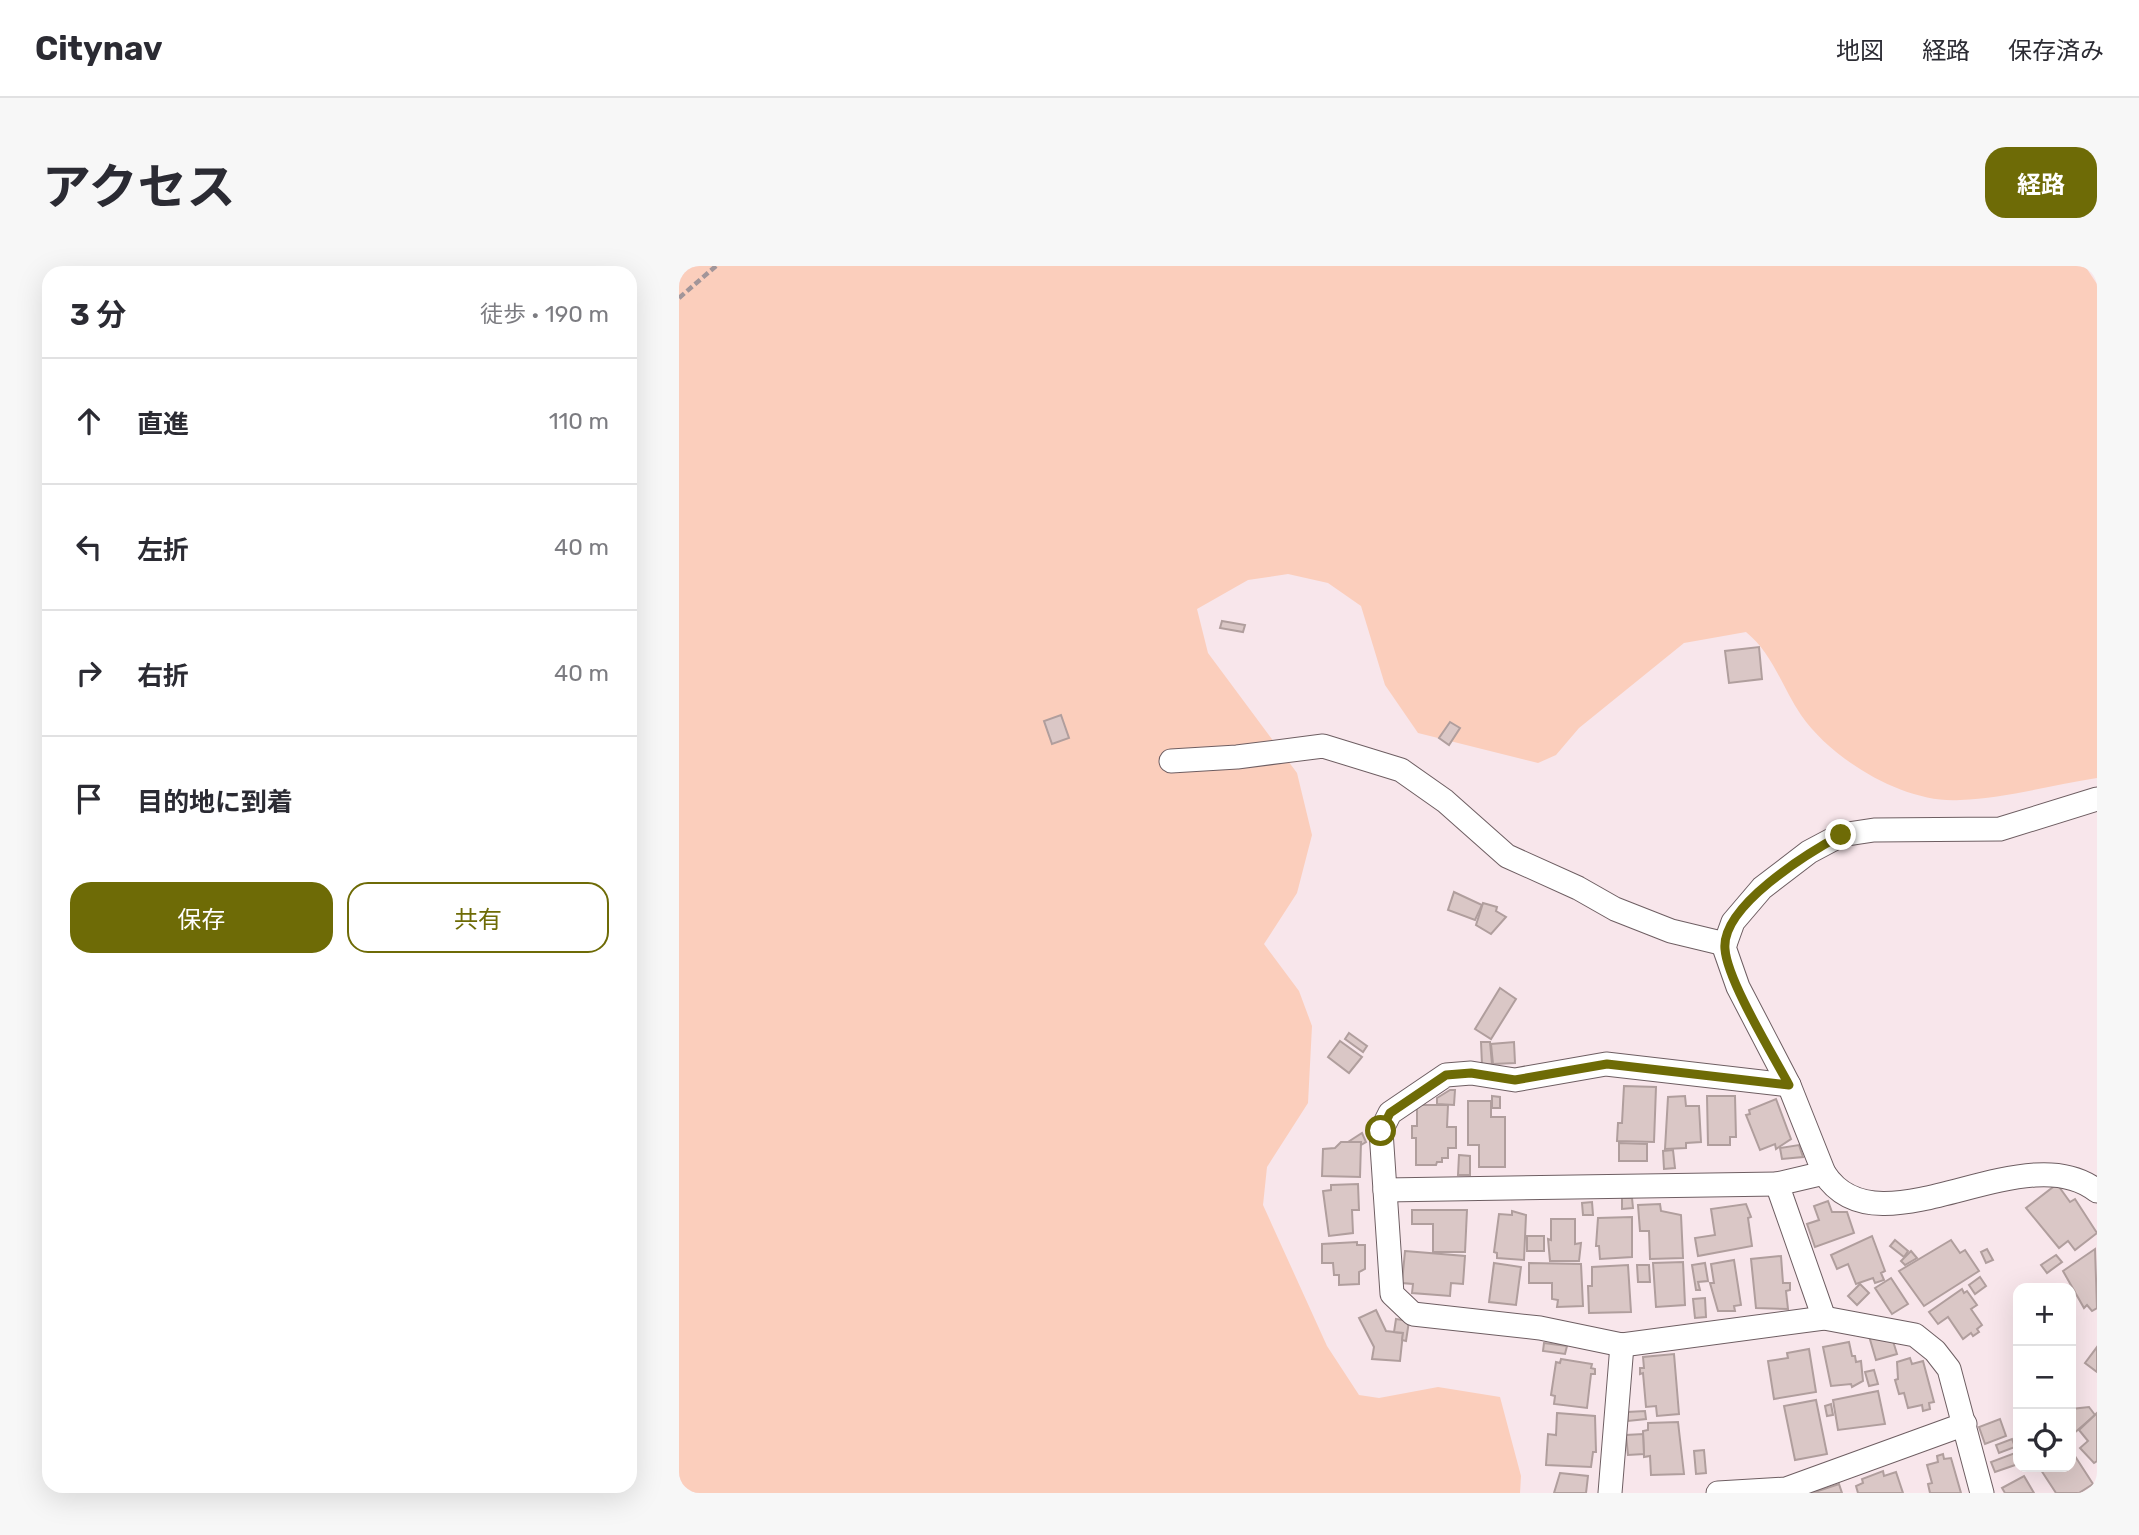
<!DOCTYPE html>
<html lang="ja">
<head>
<meta charset="utf-8">
<style>
	body { margin:0; font-family:Rubik,"Noto Sans JP",sans-serif; background:#f7f7f7; color:#2b2b33 }
	.controls { position:absolute; right:21px; bottom:21px; display:grid; overflow:hidden; border-radius:14px; box-shadow:0 7px 28px #0002 }
	.controls button { width:63px; height:63px; display:grid; place-items:center; padding:0; border:0; border-bottom:2px solid #e1e1e2; background:#fff; color:#2b2b33; font:35px sans-serif }
	.stop { position:absolute; width:21px; height:21px; margin:-16px; border:5px solid #6e6b06; border-radius:50%; background:#fff }
	.stop.end { background:#6e6b06; border-color:#fff; box-shadow:0 2px 7px #0008 }
	.list { margin:0; padding:0; list-style:none }
	h2 { display:flex; justify-content:space-between; align-items:center; height:91px; margin:0; padding:0 28px; font-size:30px }
	h2 small { font-size:23px; font-weight:400; color:#7c7c81 }
	.list li { display:grid; grid-template-columns:46px 1fr auto; gap:21px; align-items:center; box-sizing:border-box; height:126px; padding:0 28px; border-top:2px solid #e1e1e2 }
	.list b { display:block; font-size:26px; white-space:nowrap }
	.list em { font-size:23px; font-style:normal; color:#7c7c81 }
	.actions { display:flex; gap:14px; padding:21px 28px }
	.actions a { flex:1; padding:16px 0; border:2px solid #6e6b06; border-radius:21px; text-align:center; font-size:24px; color:#6e6b06 }
	.actions .main { background:#6e6b06; color:#fff }
	.icon { flex:none; width:38px; height:38px; fill:none; stroke:currentColor; stroke-width:2; stroke-linecap:round; stroke-linejoin:round }
	.map { position:relative; flex:none; width:1418px; height:1227px; overflow:hidden; border-radius:21px }
	header { display:flex; align-items:center; gap:42px; box-sizing:border-box; height:98px; padding:0 35px; background:#fff; border-bottom:2px solid #e1e1e2 }
	header strong { font-size:33px }
	nav { display:flex; gap:38px; margin-inline-start:auto; font-size:24px }
	.intro { display:flex; align-items:center; justify-content:space-between; box-sizing:border-box; height:168px; padding:0 42px }
	h1 { margin:0; font-size:49px }
	.button { padding:18px 32px; border-radius:21px; background:#6e6b06; color:#fff; font-size:24px; font-weight:700 }
	main { display:flex; gap:42px; padding:0 42px }
	aside { flex:1; background:#fff; border-radius:21px; box-shadow:0 7px 28px #0002 }
	.map>svg:first-child { display:block }
</style>
</head>
<body>
<header>
<strong>Citynav</strong>
<nav><a>地図</a><a>経路</a><a>保存済み</a></nav>
</header>
<div class="intro"><h1>アクセス</h1><a class="button">経路</a></div>
<main>
<aside>
<h2>3 分<small>徒歩 · 190 m</small></h2>
<ul class="list">
<li><svg class="icon" aria-label="ahead" viewBox="0 0 24 24"><path d="M12 20V5M6 11l6-6 6 6"/></svg><div><b>直進</b></div><em>110 m</em></li>
<li><svg class="icon" aria-label="left" viewBox="0 0 24 24"><path d="M17 20v-9H6M10 6l-5 5 5 5"/></svg><div><b>左折</b></div><em>40 m</em></li>
<li><svg class="icon" aria-label="right" viewBox="0 0 24 24"><path d="M7 20v-9h11M14 6l5 5-5 5"/></svg><div><b>右折</b></div><em>40 m</em></li>
<li><svg class="icon" aria-label="arrive" viewBox="0 0 24 24"><path d="M6 21V4h12l-3 4 3 4H6"/></svg><div><b>目的地に到着</b></div></li>
</ul>
<div class="actions"><a class="main">保存</a><a>共有</a></div>
</aside>
<div class="map">
<svg width="1418" height="1227" viewBox="0 0 1418 1227">
	<rect width="100%" height="100%" fill="#f8e6eb"/>
	<!-- green -->
	<path fill="#fbcebc" d="M 0,0 L 1406,0 L 1418,18 L 1418,512 C 1373,519 1327,532 1281,534 C 1226,538 1153,494 1122,449 C 1103,421 1094,388 1067,366 L 1005,377 L 900,462 L 877,489 L 859,497 L 739,467 L 706,419 L 682,340 L 649,317 L 609,308 L 569,314 L 518,343 L 529,387 L 618,507 L 633,569 L 618,627 L 585,678 L 620,725 L 633,760 L 629,837 L 588,901 L 584,939 L 648,1080 L 680,1129 L 700,1132 L 759,1121 L 821,1131 L 842,1210 L 841,1227 L 0,1227 Z"/>
	<!-- building -->
	<g fill="#dac7c6" stroke="#b09e9d" stroke-width="2">
		<polygon points="543,355 566,359 564,366 541,362"/>
		<polygon points="1080,381 1083,413 1050,417 1046,385"/>
		<polygon points="382,449 390,472 373,478 365,455"/>
		<polygon points="771,456 781,462 770,479 760,472"/>
		<polygon points="775,626 803,639 796,654 769,644"/>
		<polygon points="804,637 818,641 817,645 827,651 812,668 797,659"/>
		<polygon points="821,722 837,733 812,773 796,763"/>
		<polygon points="670,767 688,780 684,786 666,773"/>
		<polygon points="661,775 683,791 670,807 649,791"/>
		<polygon points="802,776 811,776 813,798 803,799"/>
		<polygon points="835,776 836,797 814,798 812,778"/>
		<polygon points="945,820 977,821 975,876 938,875 939,857 943,857"/>
		<polygon points="771,824 776,824 775,839 758,838 758,832"/>
		<polygon points="813,830 821,831 821,842 813,842"/>
		<polygon points="1006,830 1007,840 1020,840 1022,876 1007,877 1007,882 986,883 989,831"/>
		<polygon points="1028,830 1056,830 1057,871 1051,871 1051,879 1029,879"/>
		<polygon points="1097,833 1112,873 1097,883 1096,878 1081,884 1067,849 1071,848 1070,844"/>
		<polygon points="789,835 812,835 812,851 826,851 826,901 800,901 800,879 789,879"/>
		<polygon points="738,839 769,839 768,861 777,861 777,882 769,882 769,892 763,892 763,896 758,896 757,899 737,899 737,872 733,872 733,860 738,860"/>
		<polygon points="683,867 687,876 682,879 669,876"/>
		<polygon points="662,876 682,876 681,911 643,910 644,883 656,882"/>
		<polygon points="940,877 968,878 968,895 940,895"/>
		<polygon points="1120,879 1124,891 1103,893 1101,882"/>
		<polygon points="994,884 996,902 985,903 984,885"/>
		<polygon points="780,889 791,890 791,909 779,909"/>
		<polygon points="679,918 680,944 673,944 674,967 650,970 644,925 652,924 652,919"/>
		<polygon points="1378,918 1391,936 1396,933 1418,967 1396,984 1389,975 1380,982 1347,942"/>
		<polygon points="943,932 953,932 954,942 943,943"/>
		<polygon points="1149,935 1153,946 1168,946 1175,967 1136,981 1128,958 1140,954 1135,940"/>
		<polygon points="913,936 914,949 904,949 903,937"/>
		<polygon points="981,938 982,945 1002,949 1004,992 971,993 970,965 961,965 959,939"/>
		<polygon points="1067,938 1072,951 1069,952 1073,980 1019,990 1016,972 1036,969 1032,943"/>
		<polygon points="733,944 788,944 786,986 754,986 754,958 733,958"/>
		<polygon points="833,945 847,949 845,994 818,992 818,987 815,986 820,948 833,949"/>
		<polygon points="953,951 953,991 921,993 920,980 917,980 919,952"/>
		<polygon points="872,953 896,953 896,978 902,977 900,995 871,995 869,973 872,974"/>
		<rect x="848" y="970" width="17" height="15"/>
		<polygon points="1193,970 1206,1005 1202,1007 1205,1014 1196,1017 1194,1012 1177,1018 1169,998 1158,1003 1152,989"/>
		<polygon points="1216,974 1229,985 1225,991 1211,980"/>
		<polygon points="1272,974 1281,987 1286,984 1300,1005 1245,1040 1220,1005"/>
		<polygon points="678,976 678,979 686,979 686,1003 680,1006 680,1018 660,1019 660,1009 655,1009 654,997 643,997 643,978"/>
		<polygon points="1308,983 1314,994 1307,997 1302,986"/>
		<polygon points="1416,983 1418,1042 1413,1045 1408,1039 1405,1042 1384,1005"/>
		<polygon points="726,985 786,990 784,1018 772,1017 771,1030 733,1027 734,1018 723,1017"/>
		<polygon points="1232,985 1238,992 1226,999 1222,995"/>
		<polygon points="1377,989 1383,996 1368,1007 1362,999"/>
		<polygon points="1102,990 1104,1017 1111,1017 1111,1024 1107,1025 1109,1043 1077,1042 1072,993"/>
		<polygon points="1055,994 1062,1039 1055,1040 1056,1045 1039,1045 1031,1017 1035,1017 1032,998"/>
		<polygon points="1004,996 1006,1039 977,1041 974,997"/>
		<polygon points="815,997 842,1001 837,1039 810,1036"/>
		<polygon points="850,997 902,998 904,1040 878,1041 879,1034 873,1033 873,1017 850,1017"/>
		<polygon points="1026,997 1029,1015 1019,1016 1021,1024 1017,1024 1013,999"/>
		<polygon points="949,999 952,1046 910,1047 909,1020 913,1020 913,1001"/>
		<polygon points="958,999 970,999 971,1016 959,1016"/>
		<polygon points="1301,1011 1307,1020 1296,1028 1290,1019"/>
		<polygon points="1212,1012 1229,1038 1213,1048 1196,1022"/>
		<polygon points="1181,1018 1190,1027 1178,1039 1169,1030"/>
		<polygon points="1283,1023 1285,1027 1288,1025 1298,1039 1292,1043 1303,1059 1298,1063 1300,1066 1294,1070 1292,1067 1284,1073 1269,1051 1259,1058 1250,1046"/>
		<polygon points="1026,1032 1027,1051 1016,1052 1014,1033"/>
		<polygon points="697,1044 707,1065 724,1067 721,1095 693,1093 695,1081 680,1052"/>
		<polygon points="717,1053 730,1055 727,1075 723,1074 724,1067 715,1066"/>
		<polygon points="1190,1070 1214,1075 1218,1088 1197,1094"/>
		<polygon points="1170,1076 1173,1090 1176,1090 1177,1096 1182,1095 1184,1115 1173,1121 1172,1118 1152,1120 1144,1081"/>
		<polygon points="865,1077 888,1080 886,1088 864,1085"/>
		<polygon points="1418,1081 1418,1106 1406,1097"/>
		<polygon points="1130,1083 1137,1126 1095,1133 1089,1095 1109,1092 1108,1087"/>
		<polygon points="995,1088 1000,1148 978,1150 977,1140 967,1141 964,1107 961,1108 961,1102 965,1102 964,1091"/>
		<polygon points="1231,1092 1233,1098 1244,1095 1255,1136 1250,1137 1251,1143 1244,1145 1243,1139 1229,1142 1225,1127 1220,1128 1216,1114 1219,1113 1218,1096"/>
		<polygon points="882,1093 913,1098 912,1102 916,1103 916,1108 912,1108 908,1142 875,1138 876,1130 872,1129 877,1096 881,1097"/>
		<polygon points="1195,1104 1199,1118 1190,1120 1186,1106"/>
		<polygon points="1199,1125 1206,1158 1159,1164 1154,1134"/>
		<polygon points="1137,1134 1148,1188 1116,1194 1105,1140"/>
		<polygon points="1152,1138 1154,1149 1148,1150 1146,1140"/>
		<polygon points="1410,1141 1416,1149 1393,1169 1392,1143"/>
		<polygon points="966,1145 967,1153 949,1155 948,1146"/>
		<polygon points="878,1147 916,1150 917,1186 914,1186 912,1201 867,1199 869,1168 877,1169"/>
		<polygon points="1418,1147 1418,1195 1415,1197 1401,1182 1409,1175 1400,1164"/>
		<polygon points="1321,1153 1327,1170 1306,1178 1300,1161"/>
		<polygon points="999,1156 1005,1208 972,1209 971,1190 965,1191 964,1165 969,1164 969,1157"/>
		<polygon points="964,1168 965,1188 949,1189 947,1169"/>
		<polygon points="1333,1173 1336,1181 1320,1187 1317,1179"/>
		<polygon points="1025,1184 1027,1207 1017,1208 1015,1185"/>
		<polygon points="1392,1184 1414,1218 1400,1227 1377,1227 1360,1201 1392,1201"/>
		<polygon points="1336,1187 1339,1198 1316,1206 1312,1196"/>
		<polygon points="1264,1188 1265,1193 1272,1192 1282,1227 1251,1227 1249,1218 1253,1217 1248,1199 1259,1196 1258,1190"/>
		<polygon points="1204,1205 1205,1210 1217,1206 1224,1227 1179,1227 1177,1220 1184,1217 1183,1213"/>
		<polygon points="881,1207 909,1210 907,1227 875,1227"/>
		<polygon points="1345,1210 1355,1227 1326,1227 1323,1222"/>
		<polygon points="1160,1218 1163,1227 1133,1227"/>
	</g>
	<g fill="none" stroke-linecap="round" stroke-linejoin="round">
		<defs>
			<g id="street">
				<polyline points="492,495 558,491 644,480 722,504 766,535 828,590 899,622 936,643 992,665 1046,678"/>
				<polyline points="1110,819 927,798 836,814 792,807 767,809 711,847 702,865 713,1028 734,1048 861,1062 943,1079 1145,1052 1236,1069 1256,1085 1270,1103 1303,1227"/>
				<path d="M 1145,907 C 1199,992 1344,866 1418,925"/>
				<polyline points="706,924 1098,918"/>
				<polyline points="1145,1052 1098,918 1145,907 1110,819 1059,721 1045,681 1054,656 1083,622 1130,586 1162,569 1195,564 1321,563 1418,533"/>
				<polyline points="931,1227 943,1079"/>
				<polyline points="1039,1227 1107,1223 1286,1158"/>
			</g>
		</defs>
		<!-- street casing -->
		<use href="#street" stroke="#6e5e62" stroke-width="25"/>
		<!-- path -->
		<polyline stroke="#a29599" stroke-width="4.5" stroke-dasharray="7 3.5" stroke-linecap="butt" points="0,32 37,0"/>
		<!-- street -->
		<use href="#street" stroke="#fff" stroke-width="23"/>
	</g>
	<g fill="none" stroke-linecap="round" stroke-linejoin="round">
		<!-- route -->
		<path stroke="#6e6b06" stroke-width="9" d="M 702,865 L 711,847 L 767,809 L 792,807 L 836,814 L 928,798 L 1110,819 C 1094,789 1048,714 1046,683 C 1042,640 1129,587 1162,569"/>
	</g>
</svg>
<div class="controls">
<button>+</button>
<button>−</button>
<button><svg class="icon" aria-label="locate" viewBox="0 0 24 24"><circle cx="12" cy="12" r="6"/><path d="M12 2v4M12 18v4M2 12h4M18 12h4"/></svg></button>
</div>
<div class="stop" style="left:702px;top:865px"></div>
<div class="stop end" style="left:1162px;top:569px"></div>
</div>
</main>
</body>
</html>
